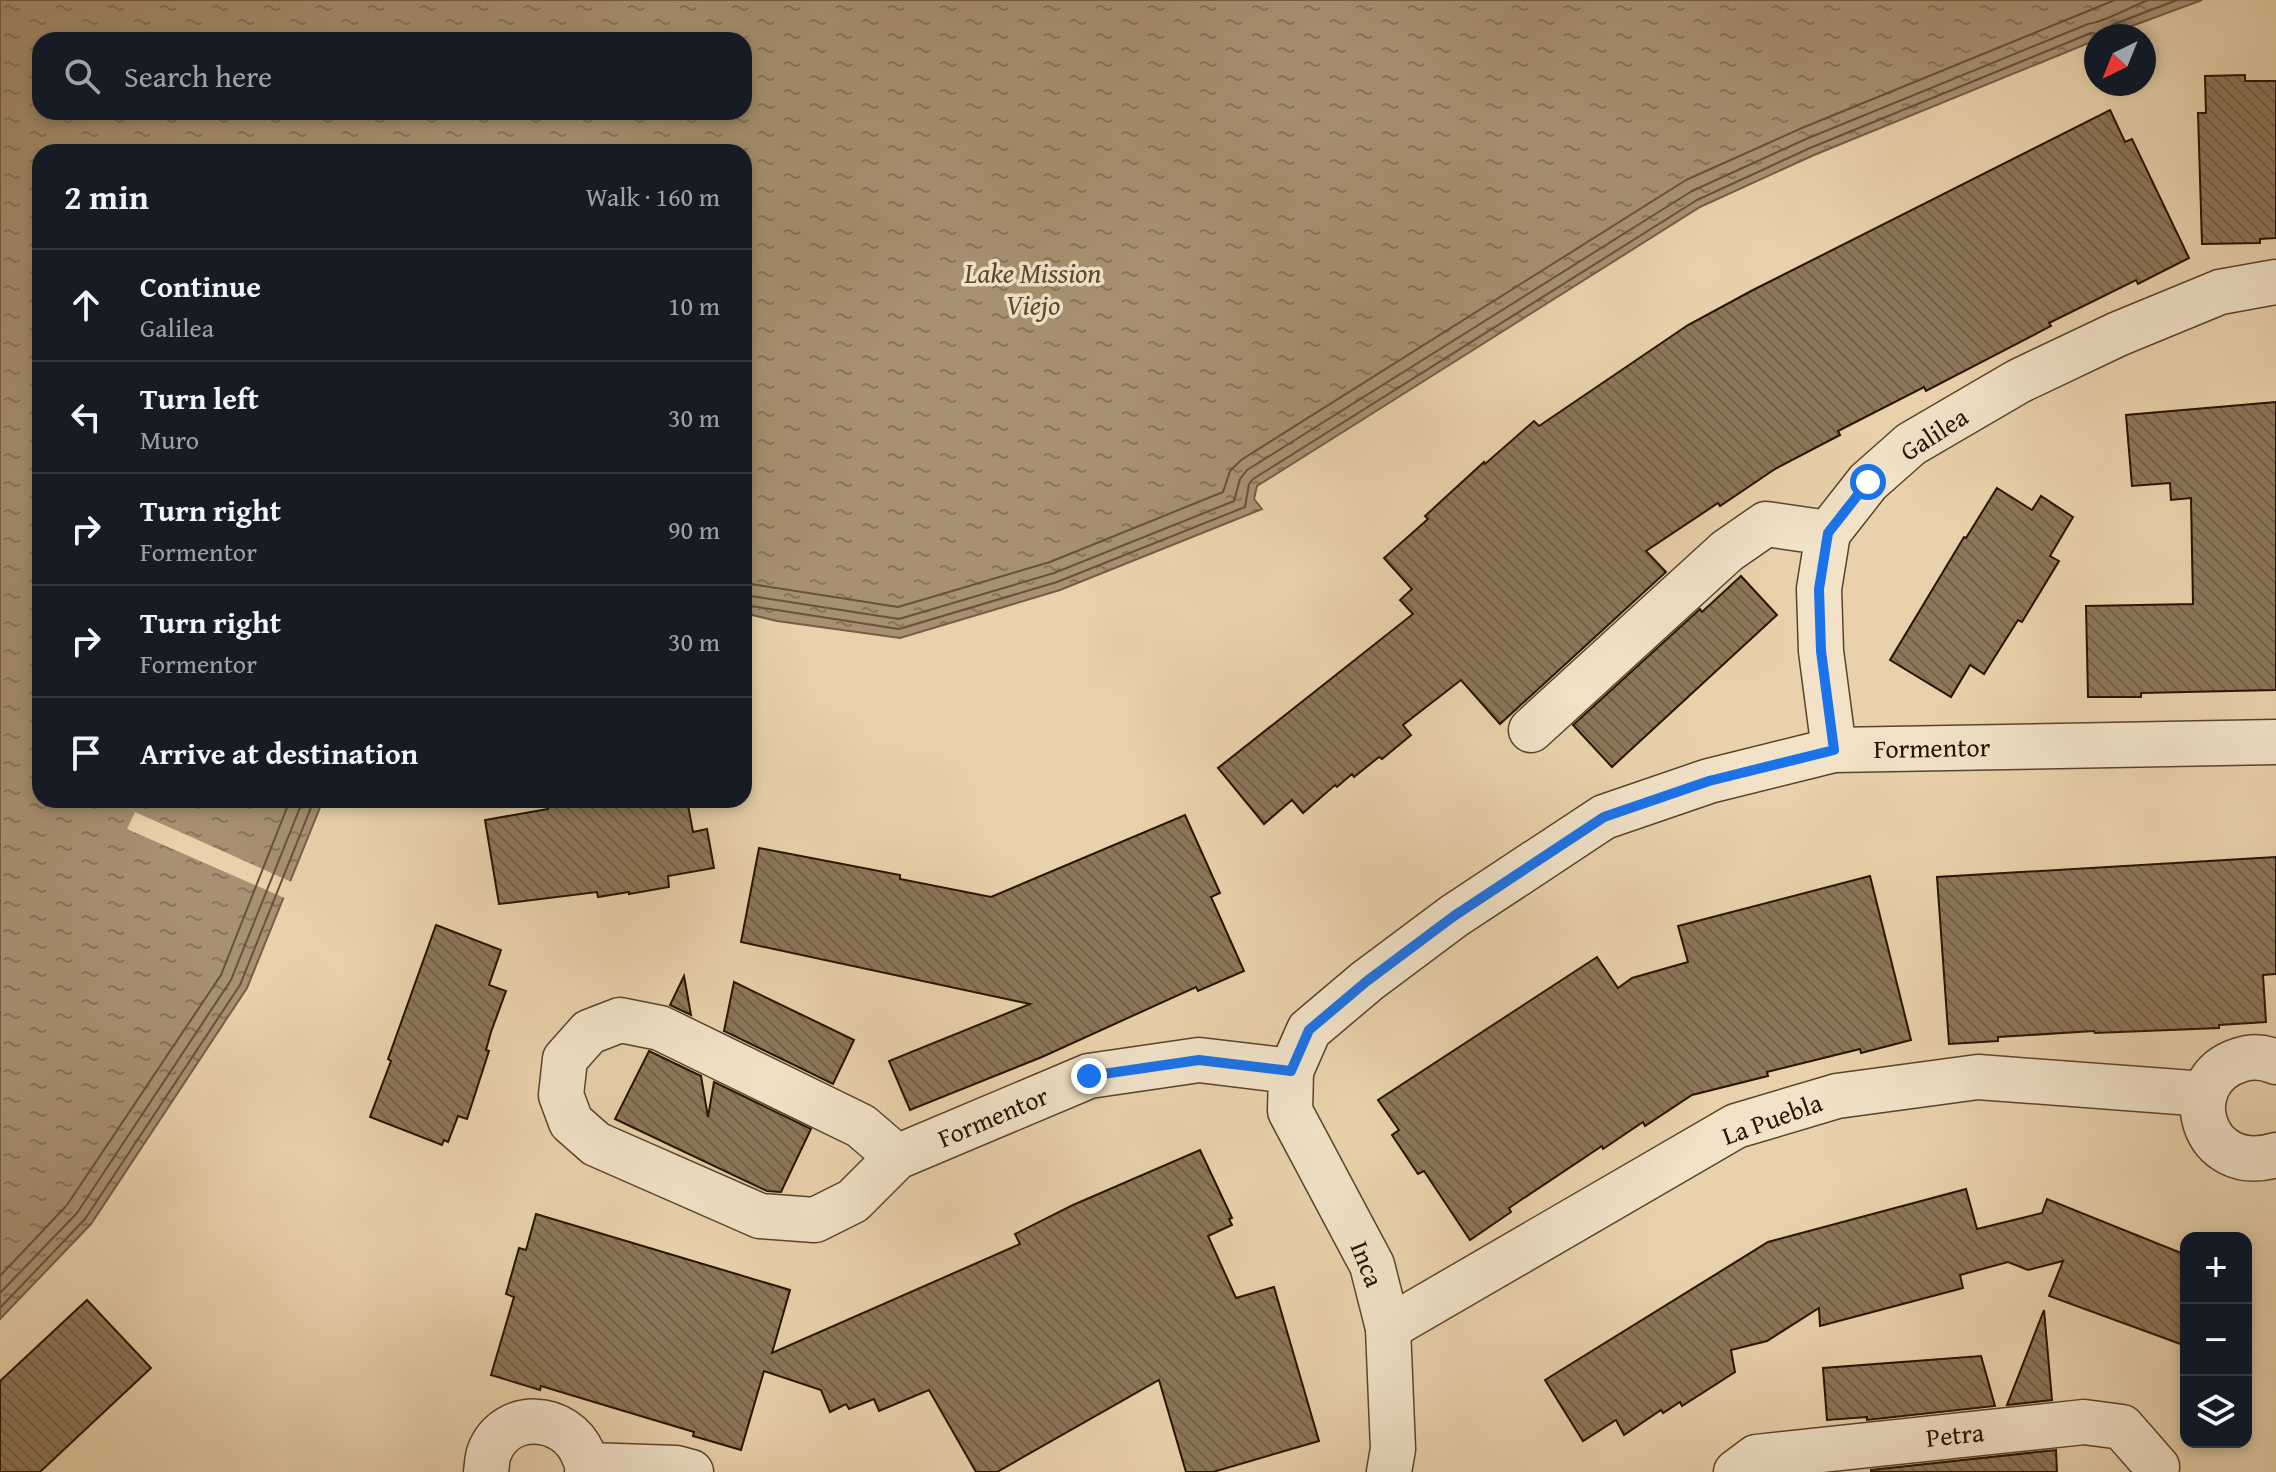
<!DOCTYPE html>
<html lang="en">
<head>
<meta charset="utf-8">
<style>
	body { margin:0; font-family:"Gentium Book Plus",serif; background:#242831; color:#f1f3f6 }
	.controls { position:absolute; right:24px; bottom:24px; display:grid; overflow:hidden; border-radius:16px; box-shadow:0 4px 12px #0003 }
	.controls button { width:72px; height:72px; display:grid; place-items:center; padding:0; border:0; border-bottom:2px solid #363941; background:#171b24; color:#f1f3f6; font:40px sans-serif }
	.compass { position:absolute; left:2084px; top:24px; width:72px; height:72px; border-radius:50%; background:#171b24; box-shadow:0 4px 12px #0003; rotate:223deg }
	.stop { position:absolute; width:24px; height:24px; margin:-18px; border:6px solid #1a73e8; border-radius:50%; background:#fff }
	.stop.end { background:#1a73e8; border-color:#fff; box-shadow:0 2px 8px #0008 }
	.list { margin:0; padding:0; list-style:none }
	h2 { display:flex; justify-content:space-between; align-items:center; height:104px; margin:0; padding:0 32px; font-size:34px }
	h2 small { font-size:26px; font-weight:400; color:#9ea1a6 }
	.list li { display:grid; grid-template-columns:52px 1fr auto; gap:24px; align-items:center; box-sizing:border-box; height:112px; padding:0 32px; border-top:2px solid #363941 }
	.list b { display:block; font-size:30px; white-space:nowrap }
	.list p { margin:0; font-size:26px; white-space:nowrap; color:#9ea1a6 }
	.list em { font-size:26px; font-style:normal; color:#9ea1a6 }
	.icon { flex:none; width:44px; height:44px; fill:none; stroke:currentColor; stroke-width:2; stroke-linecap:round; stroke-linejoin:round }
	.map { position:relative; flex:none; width:2276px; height:1472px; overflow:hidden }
	.search { position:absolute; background:#171b24; box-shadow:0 4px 12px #0003; left:32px; top:32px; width:720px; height:88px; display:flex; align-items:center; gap:20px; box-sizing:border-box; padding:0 28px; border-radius:24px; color:#9ea1a6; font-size:30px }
	.panel { position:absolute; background:#171b24; box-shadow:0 4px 12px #0003; left:32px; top:144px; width:720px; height:664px; border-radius:24px }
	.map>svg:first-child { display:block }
</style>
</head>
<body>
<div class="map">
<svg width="2276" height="1472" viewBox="0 0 2276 1472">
	<defs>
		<pattern id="water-ripples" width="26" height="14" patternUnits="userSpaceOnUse" patternTransform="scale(2)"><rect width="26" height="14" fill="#a79172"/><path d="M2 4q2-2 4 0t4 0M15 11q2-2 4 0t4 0" fill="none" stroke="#88755b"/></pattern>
		<pattern id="building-back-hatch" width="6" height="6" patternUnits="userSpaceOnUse" patternTransform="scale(2)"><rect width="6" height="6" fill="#8c775a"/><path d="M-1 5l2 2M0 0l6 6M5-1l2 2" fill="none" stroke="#726048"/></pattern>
	</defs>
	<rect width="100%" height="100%" fill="#e9d2ab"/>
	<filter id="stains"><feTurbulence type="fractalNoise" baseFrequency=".0025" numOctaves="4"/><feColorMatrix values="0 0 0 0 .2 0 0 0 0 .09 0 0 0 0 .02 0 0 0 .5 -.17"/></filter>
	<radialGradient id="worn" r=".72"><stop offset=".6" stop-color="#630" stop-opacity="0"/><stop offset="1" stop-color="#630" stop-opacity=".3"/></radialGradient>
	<!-- water -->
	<path fill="url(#water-ripples)" stroke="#745f45" stroke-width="2" fill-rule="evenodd" d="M 0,0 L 2202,0 L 2105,36 L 2096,36 L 2096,40 L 1814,155 L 1700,207 L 1257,486 L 1254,499 L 1262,509 L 1060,590 L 900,638 L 777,621 L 744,613 L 744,152 L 40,152 L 40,800 L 323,800 L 247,988 L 91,1224 L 0,1319 ZM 40,40 L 744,40 L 744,112 L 40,112 Z"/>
	<!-- pier -->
	<polygon fill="#e9d2ab" points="135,812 294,883 287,899 127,829"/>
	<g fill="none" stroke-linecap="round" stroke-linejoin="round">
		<!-- shore -->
		<g stroke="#67523a" stroke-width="2">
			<polyline points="744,583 898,607 1050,562 1223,492 1230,471 1241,460 1686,180 1802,128 2115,0"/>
			<path d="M 744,595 L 899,619 L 1054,573 L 1234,501 L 1240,479 L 1247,470 L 1692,191 L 1806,139 L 2088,24 C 2107,21 2128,8 2148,0"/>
			<polyline points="744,605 899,629 1057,582 1245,507 1249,484 1253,479 1697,200 1810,148 2091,33 2104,35 2112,25 2177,0"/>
			<polyline points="0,1276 67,1205 221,975 290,800"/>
			<polyline points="0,1293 77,1213 231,980 303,800"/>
			<polyline points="0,1308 85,1219 240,985 314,800"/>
		</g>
	</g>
	<!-- building -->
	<g fill="url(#building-back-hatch)" stroke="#271402" stroke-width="2">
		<polygon points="2245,75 2245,81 2276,81 2276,238 2260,239 2260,243 2202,244 2198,113 2206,113 2205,76"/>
		<polygon points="2110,110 2125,142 2132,139 2189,258 2138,284 2136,280 2049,323 2051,326 1926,391 1924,387 1838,431 1840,435 1775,469 1720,506 1718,503 1646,551 1666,572 1500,724 1461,680 1403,725 1411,735 1382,759 1379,757 1354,777 1352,774 1337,787 1335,785 1303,813 1292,800 1264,824 1218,768 1413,614 1400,600 1412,589 1384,558 1428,519 1425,516 1484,462 1485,464 1534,421 1539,426 1688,325 1753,290"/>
		<polygon points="2276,402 2276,690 2141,693 2141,697 2088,697 2086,606 2193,604 2191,498 2171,500 2170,483 2132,486 2126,415"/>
		<polygon points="1997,488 2032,510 2041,496 2073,517 2050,556 2059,561 2022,622 2018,620 1984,674 1970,665 1951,697 1890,660 1964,537 1966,538"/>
		<polygon points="1741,576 1777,615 1612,767 1573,725 1700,609 1702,612"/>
		<polygon points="546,800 687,800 693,832 707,829 714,868 668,876 669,887 629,894 629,892 598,897 597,892 499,904 485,820 548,809"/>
		<polygon points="1185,815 1220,893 1211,897 1244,971 1198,991 1196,987 1042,1057 910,1110 889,1061 1030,1004 741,942 759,848 900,875 900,879 991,897"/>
		<polygon points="2276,857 2276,974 2263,975 2266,1022 2219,1025 2219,1028 2095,1033 2094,1031 1998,1037 1998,1041 1949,1044 1937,877"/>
		<polygon points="1870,876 1911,1040 1861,1053 1860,1049 1767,1072 1768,1076 1692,1095 1645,1126 1643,1122 1603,1149 1602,1146 1509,1208 1511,1212 1470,1240 1424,1171 1418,1174 1392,1135 1399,1130 1378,1100 1597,957 1618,988 1632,978 1688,962 1678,926"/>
		<polygon points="436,925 501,950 489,985 506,991 491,1032 486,1050 489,1051 467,1119 458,1116 448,1142 444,1140 442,1145 370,1117 391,1061 388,1059"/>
		<polygon points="684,976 691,1015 670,1005"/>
		<polygon points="734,982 854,1040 833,1084 724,1031"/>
		<polygon points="649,1051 701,1076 708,1117 714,1082 811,1129 781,1192 767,1191 615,1119"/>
		<polygon points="1200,1150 1232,1218 1229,1219 1232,1225 1208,1236 1236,1298 1274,1287 1319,1441 1213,1472 1186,1472 1159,1380 997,1472 976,1472 929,1390 879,1411 874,1399 849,1409 846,1404 830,1412 821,1390 764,1371 741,1450 693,1436 694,1432 614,1408 541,1386 540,1390 491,1375 514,1297 506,1294 519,1248 526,1250 536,1214 790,1290 772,1353 1020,1244 1015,1234 1073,1205"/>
		<polygon points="1966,1189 1977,1229 2042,1213 2047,1199 2186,1255 2186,1346 2049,1296 2063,1261 2028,1270 2008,1262 1960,1275 1963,1288 1820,1326 1819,1308 1767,1341 1731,1350 1735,1372 1682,1406 1680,1402 1663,1413 1661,1410 1624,1435 1616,1420 1583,1441 1545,1380 1768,1242"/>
		<polygon points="87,1300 151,1368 40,1472 0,1472 0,1381"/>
		<polygon points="2044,1310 2052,1400 2007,1405"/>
		<polygon points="1981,1356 1995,1406 1867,1420 1867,1417 1827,1420 1823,1368"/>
		<polygon points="2056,1450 2057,1472 1871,1472 1871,1470"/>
	</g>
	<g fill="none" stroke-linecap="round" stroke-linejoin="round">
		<defs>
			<g id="minor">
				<polyline points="1828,533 1819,589 1821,651 1834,750"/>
				<polyline points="1531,730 1727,551 1766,524 1828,533 1868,482 1911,444 2019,381 2118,334 2220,292 2276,282"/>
				<path d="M 2276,1062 C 2265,1057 2252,1056 2240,1060 C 2175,1080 2201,1178 2276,1155"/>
				<polyline points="1291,1071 1290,1111 1372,1265 1388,1328 1393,1449 1389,1472"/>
				<polyline points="897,1157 861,1126 660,1028 620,1020 589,1032 565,1059 561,1095 571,1122 596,1144 760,1216 815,1220 853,1201 897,1157 1089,1076 1199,1060 1291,1071 1309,1030 1367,981 1454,916 1604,817 1709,781 1834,750 2276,742"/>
				<polyline points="1388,1328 1736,1126 1837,1096 1978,1077 2205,1094"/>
				<polyline points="588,1465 676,1468 691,1472"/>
				<path d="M 486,1472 C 487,1466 487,1458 489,1453 C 505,1409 566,1413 583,1454 C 586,1461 588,1464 587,1472"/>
				<polyline points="1736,1472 1756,1457 2084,1422 2122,1427 2157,1467 2156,1472"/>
			</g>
		</defs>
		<!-- minor casing -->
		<use href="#minor" stroke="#58442c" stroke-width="47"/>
		<!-- minor -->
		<use href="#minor" stroke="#f1e2c8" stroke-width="44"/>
	</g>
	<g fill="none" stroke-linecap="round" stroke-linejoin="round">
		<!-- route -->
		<polyline stroke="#1a73e8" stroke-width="10" points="1089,1076 1199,1060 1291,1071 1309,1030 1367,981 1454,916 1604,817 1709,781 1834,750 1821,651 1819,589 1828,533 1868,482"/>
	</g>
	<g text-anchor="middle" stroke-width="7" stroke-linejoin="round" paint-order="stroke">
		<!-- street labels -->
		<g font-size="26" fill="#271402" stroke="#f1e2c8">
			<text transform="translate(1934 434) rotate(-33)" y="9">Galilea</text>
			<text transform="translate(1932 748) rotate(-1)" y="9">Formentor</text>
			<text transform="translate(993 1117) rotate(-23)" y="9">Formentor</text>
			<text transform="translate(1772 1119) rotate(-20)" y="9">La Puebla</text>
			<text transform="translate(1367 1264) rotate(68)" y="9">Inca</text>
			<text transform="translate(1955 1435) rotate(-6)" y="9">Petra</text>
		</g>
		<!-- water labels -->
		<g font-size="28" font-style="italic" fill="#5a462f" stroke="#f1e2c8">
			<text x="1033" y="283">Lake Mission<tspan x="1033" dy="32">Viejo</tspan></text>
		</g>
	</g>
	<rect width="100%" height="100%" filter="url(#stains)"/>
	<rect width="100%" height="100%" fill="url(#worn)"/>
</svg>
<div class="controls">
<button>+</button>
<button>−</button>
<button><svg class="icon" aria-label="layers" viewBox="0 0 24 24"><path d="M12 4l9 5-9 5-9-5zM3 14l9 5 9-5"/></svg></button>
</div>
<svg class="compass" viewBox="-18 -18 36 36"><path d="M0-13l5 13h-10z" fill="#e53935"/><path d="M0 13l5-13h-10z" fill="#9ea1a6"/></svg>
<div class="stop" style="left:1868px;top:482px"></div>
<div class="stop end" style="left:1089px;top:1076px"></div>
<div class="search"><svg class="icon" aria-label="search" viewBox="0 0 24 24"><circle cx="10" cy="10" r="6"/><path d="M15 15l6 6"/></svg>Search here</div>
<section class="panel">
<h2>2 min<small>Walk · 160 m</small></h2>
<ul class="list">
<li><svg class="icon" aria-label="ahead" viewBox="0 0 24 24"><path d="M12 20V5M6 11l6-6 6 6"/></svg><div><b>Continue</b><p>Galilea</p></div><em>10 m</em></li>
<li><svg class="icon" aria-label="left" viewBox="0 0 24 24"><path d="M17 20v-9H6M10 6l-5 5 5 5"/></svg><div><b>Turn left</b><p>Muro</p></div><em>30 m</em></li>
<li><svg class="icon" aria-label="right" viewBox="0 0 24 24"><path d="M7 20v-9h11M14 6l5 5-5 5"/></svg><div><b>Turn right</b><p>Formentor</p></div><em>90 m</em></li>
<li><svg class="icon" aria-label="right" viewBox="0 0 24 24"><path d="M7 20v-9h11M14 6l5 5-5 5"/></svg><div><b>Turn right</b><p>Formentor</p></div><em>30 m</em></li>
<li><svg class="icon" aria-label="arrive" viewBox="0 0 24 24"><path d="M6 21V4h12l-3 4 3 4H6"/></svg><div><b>Arrive at destination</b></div></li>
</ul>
</section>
</div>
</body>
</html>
